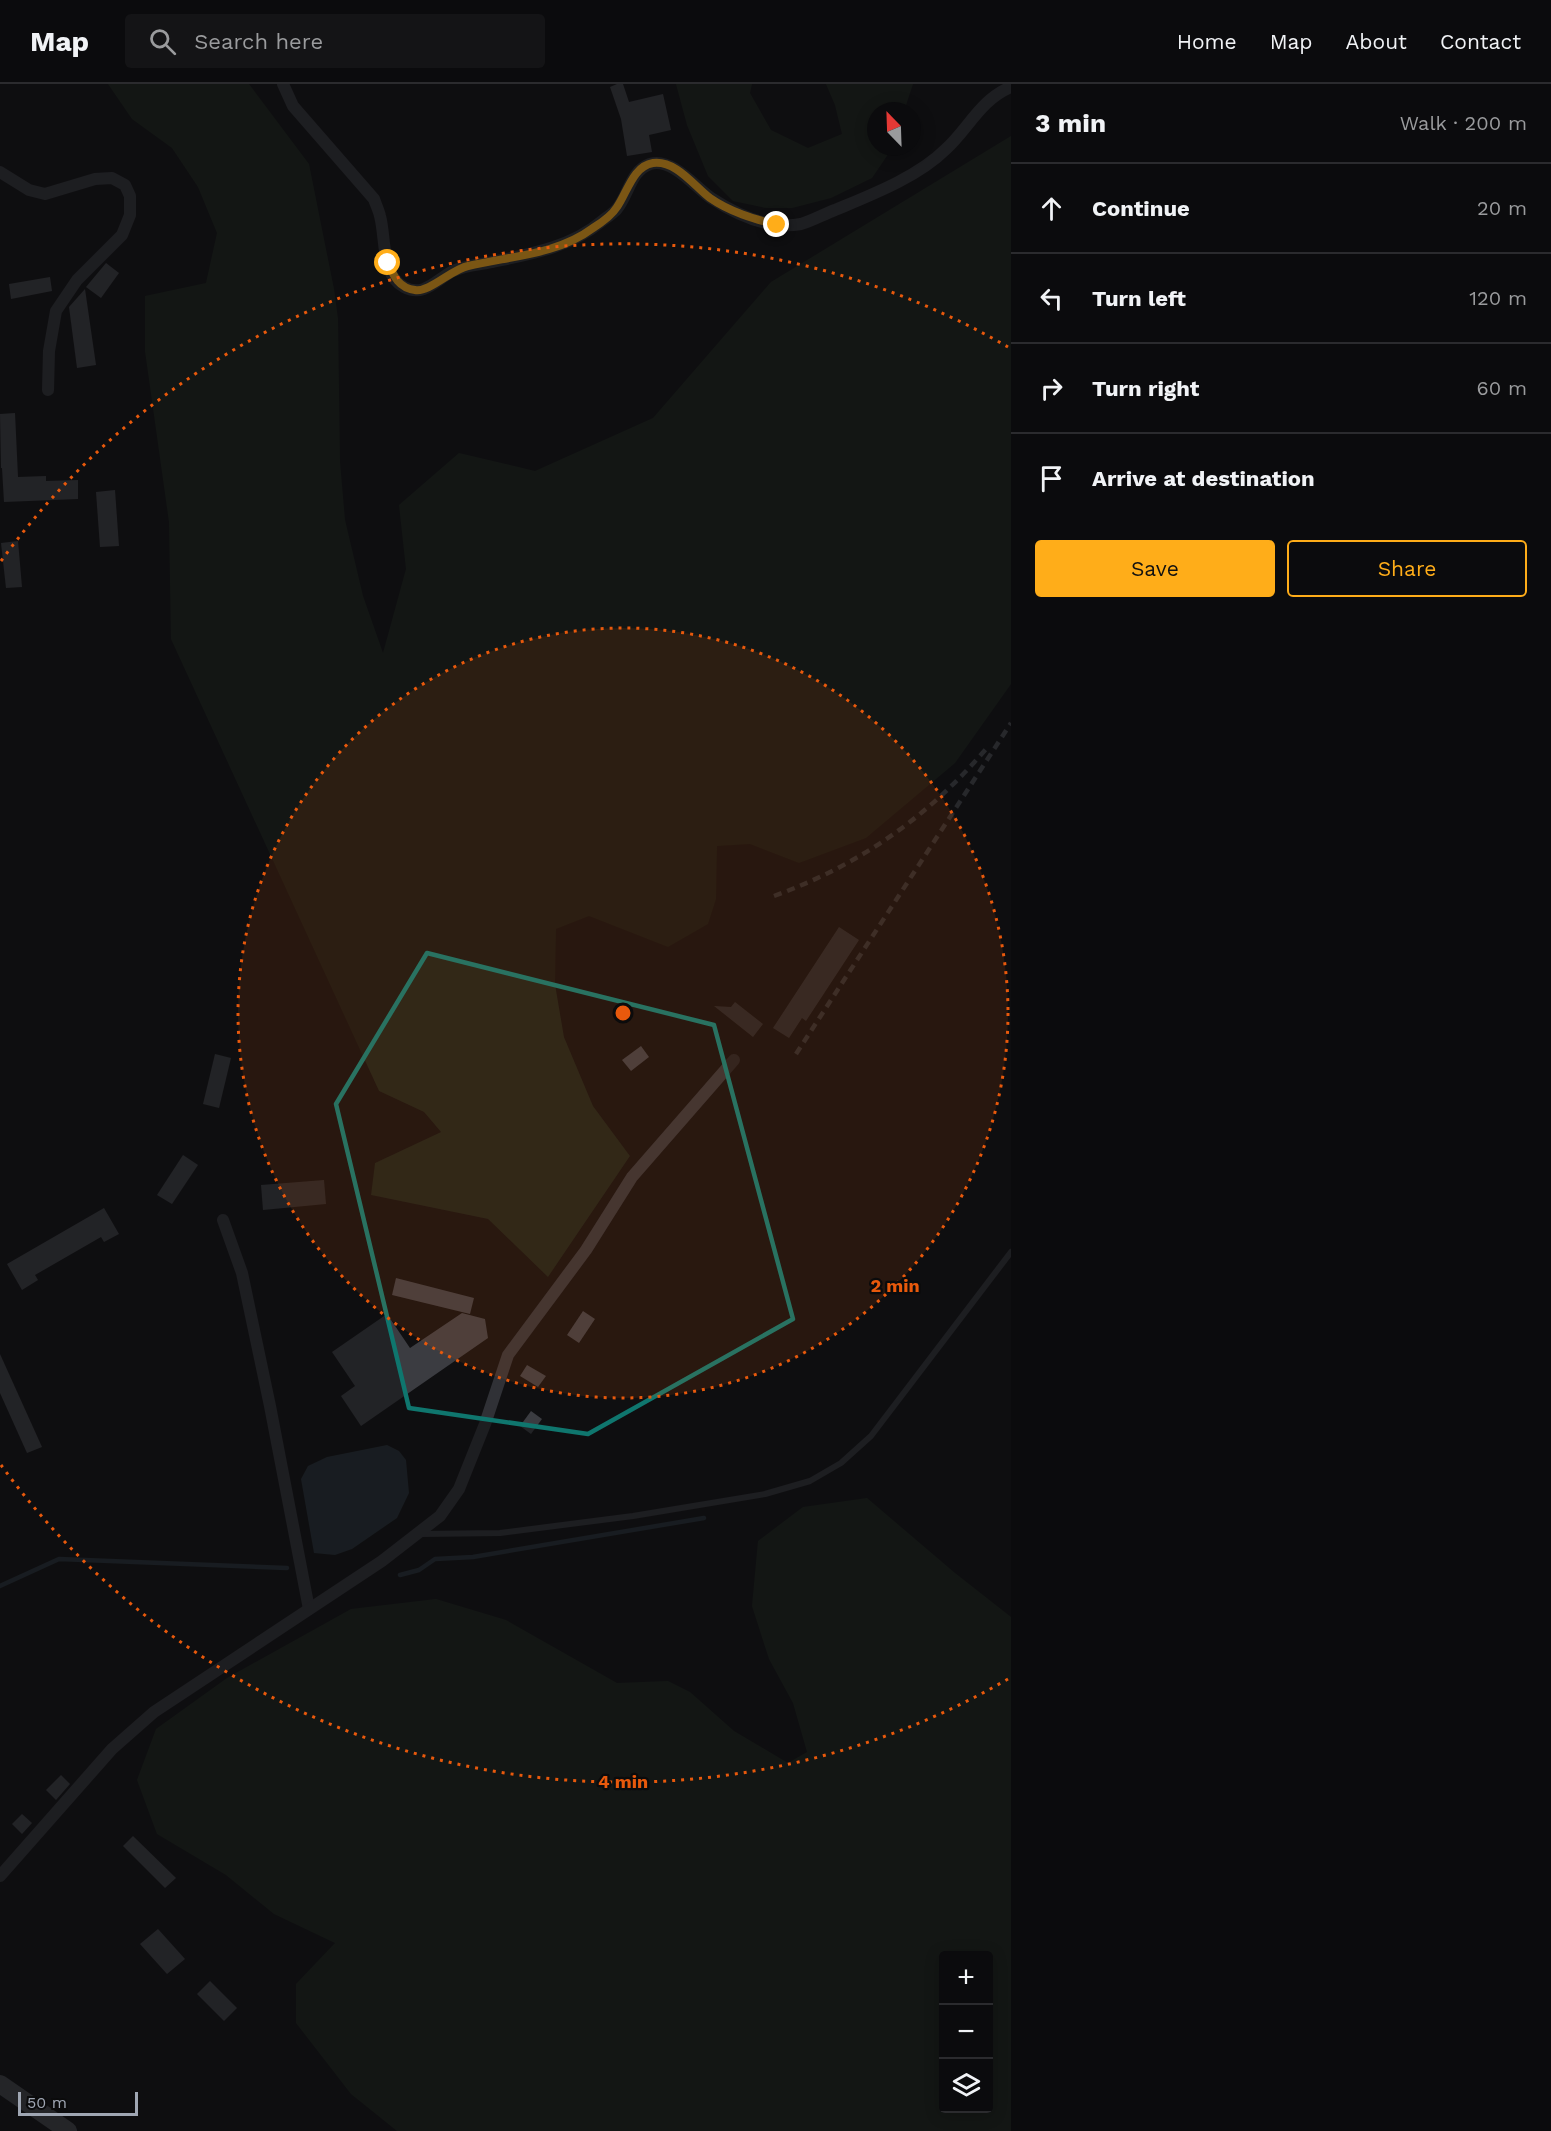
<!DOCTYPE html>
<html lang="en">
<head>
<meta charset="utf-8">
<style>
	body { margin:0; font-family:"Work Sans",sans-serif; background:#141416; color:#f1f3f6 }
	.controls { position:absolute; right:18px; bottom:18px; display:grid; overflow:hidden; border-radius:6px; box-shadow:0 3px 15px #0003 }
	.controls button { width:54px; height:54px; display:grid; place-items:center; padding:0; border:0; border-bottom:2px solid #2b2b2e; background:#0b0b0d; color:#f1f3f6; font:30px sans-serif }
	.compass { position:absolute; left:867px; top:18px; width:54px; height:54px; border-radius:50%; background:#0b0b0d; box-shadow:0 3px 15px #0003; rotate:337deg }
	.scale { position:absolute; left:18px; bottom:15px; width:120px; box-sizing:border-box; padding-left:6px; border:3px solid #9fa6b3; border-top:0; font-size:16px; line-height:21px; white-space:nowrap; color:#9fa6b3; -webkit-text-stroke:4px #0b0b0c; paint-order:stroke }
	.stop { position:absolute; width:18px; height:18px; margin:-14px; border:4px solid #ffad19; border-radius:50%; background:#fff }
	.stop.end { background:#ffad19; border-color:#fff; box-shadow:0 2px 6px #0008 }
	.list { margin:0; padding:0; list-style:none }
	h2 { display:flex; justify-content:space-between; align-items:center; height:78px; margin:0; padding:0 24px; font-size:26px }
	h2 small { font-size:20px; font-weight:400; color:#9a9b9d }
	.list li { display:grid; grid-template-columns:39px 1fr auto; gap:18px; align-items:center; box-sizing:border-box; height:90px; padding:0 24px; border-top:2px solid #2b2b2e }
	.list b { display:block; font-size:22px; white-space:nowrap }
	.list em { font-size:20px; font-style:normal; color:#9a9b9d }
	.actions { display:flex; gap:12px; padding:18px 24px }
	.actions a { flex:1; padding:14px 0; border:2px solid #ffad19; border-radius:6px; text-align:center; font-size:21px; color:#ffad19 }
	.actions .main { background:#ffad19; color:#111 }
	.icon { flex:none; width:33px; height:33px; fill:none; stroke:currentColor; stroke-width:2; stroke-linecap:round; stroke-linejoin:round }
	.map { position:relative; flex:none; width:1011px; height:2047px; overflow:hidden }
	header { display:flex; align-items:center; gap:36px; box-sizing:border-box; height:84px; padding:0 30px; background:#0b0b0d; border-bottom:2px solid #2b2b2e }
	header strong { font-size:28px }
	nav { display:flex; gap:33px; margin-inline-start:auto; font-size:21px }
	.search { width:420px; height:54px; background:#141416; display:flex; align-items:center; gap:15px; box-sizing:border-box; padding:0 21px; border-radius:6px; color:#9a9b9d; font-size:22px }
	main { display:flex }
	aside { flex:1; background:#0b0b0d }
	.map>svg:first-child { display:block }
</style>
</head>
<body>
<header>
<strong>Map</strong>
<div class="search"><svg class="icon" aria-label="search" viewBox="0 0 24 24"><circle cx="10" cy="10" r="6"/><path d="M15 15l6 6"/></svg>Search here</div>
<nav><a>Home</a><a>Map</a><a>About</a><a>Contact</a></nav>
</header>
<main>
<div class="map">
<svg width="1011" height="2047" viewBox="0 0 1011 2047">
	<rect width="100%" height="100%" fill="#0f0f11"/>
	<!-- green -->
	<g fill="#1a211a" fill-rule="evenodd">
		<polygon points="108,0 249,0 309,80 334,205 338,235 340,378 345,436 363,512 383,569 406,485 399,421 459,369 535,387 653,334 771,198 1011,52 1011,600 955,679 866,754 799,779 750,760 717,762 716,815 708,840 668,863 589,832 556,845 555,900 564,953 593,1022 630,1072 548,1193 488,1135 371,1111 375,1079 441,1048 424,1028 379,1007 171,555 169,438 145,267 145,212 206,199 217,149 198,103 172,64 132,35"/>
		<polygon points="676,0 752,0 750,9 771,46 808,64 842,50 835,21 826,0 913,0 904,27 876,27 876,63 893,63 872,94 831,114 792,124 766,124 733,117 708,92 687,41"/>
		<path d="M 867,1414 L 955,1489 L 1011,1533 L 1011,2047 L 397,2047 L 351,2010 L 296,1939 L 296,1900 L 335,1859 L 274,1830 L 226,1791 L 157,1750 L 137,1696 L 156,1645 L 227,1594 L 351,1525 L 436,1515 L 506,1536 L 617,1599 L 668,1597 L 690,1608 L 734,1647 L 788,1679 L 807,1668 L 793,1619 L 769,1575 L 752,1522 L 758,1457 L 803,1423 ZM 944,1872 L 988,1872 L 988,2024 L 944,2024 Z"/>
	</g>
	<!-- water -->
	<polygon fill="#252e35" points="387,1361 399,1367 406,1376 409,1409 397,1434 352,1465 335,1471 314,1469 301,1395 308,1382 327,1373"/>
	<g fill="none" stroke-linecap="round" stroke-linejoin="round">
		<!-- stream -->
		<g stroke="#252e35" stroke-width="4.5">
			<polyline points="400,1491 419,1486 435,1475 473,1473 704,1434"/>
			<polyline points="0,1502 59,1475 287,1484"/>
		</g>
	</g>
	<!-- building -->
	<g fill="#3b3c41">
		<polygon points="617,0 623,0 629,18 663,10 671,46 649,51 652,68 627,72 621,35 610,3"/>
		<polygon points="106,179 119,189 101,214 86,203"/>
		<polygon points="50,193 52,207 11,215 9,200"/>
		<polygon points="85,205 96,281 77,284 69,223"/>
		<polygon points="15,329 18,393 46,392 46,397 78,396 78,415 4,418 2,384 1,384 0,330"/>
		<polygon points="115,406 119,462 100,463 96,408"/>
		<polygon points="18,457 22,503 6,504 1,459"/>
		<polygon points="839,843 859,856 806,937 802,934 789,954 773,944"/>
		<polygon points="735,918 763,940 753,953 714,922 731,923"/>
		<polygon points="641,962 649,973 631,987 622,976"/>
		<polygon points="215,970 231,974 219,1024 203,1020"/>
		<polygon points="183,1071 198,1081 172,1120 157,1111"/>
		<polygon points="324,1096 326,1120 263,1126 261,1101"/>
		<polygon points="104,1124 119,1150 104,1158 101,1153 35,1191 38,1196 22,1206 7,1180"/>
		<polygon points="396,1194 474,1214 470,1230 392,1211"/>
		<polygon points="583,1227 595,1235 579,1259 567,1251"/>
		<polygon points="462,1229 485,1235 488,1254 361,1342 341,1312 355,1302 332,1268 387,1230 410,1264"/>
		<polygon points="0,1270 42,1363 27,1369 0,1309"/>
		<polygon points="527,1281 546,1292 538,1303 520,1292"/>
		<polygon points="531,1327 542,1335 531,1350 520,1342"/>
		<polygon points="61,1691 70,1700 56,1716 46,1706"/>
		<polygon points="22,1730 32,1739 22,1750 12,1740"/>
		<polygon points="133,1752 176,1794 165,1804 123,1762"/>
		<polygon points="158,1845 185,1875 167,1890 140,1860"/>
		<polygon points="210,1897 237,1924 224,1937 197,1910"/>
	</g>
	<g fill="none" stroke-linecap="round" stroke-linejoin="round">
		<!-- lane -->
		<polyline stroke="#303136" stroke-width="6" points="421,1450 500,1449 633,1432 765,1410 810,1397 841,1379 871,1352 1011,1168"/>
		<!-- street -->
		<g stroke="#303136" stroke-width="12">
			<path d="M 283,0 L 293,22 L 374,115 C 376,121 379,127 380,132 C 386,154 381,191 404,203 C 424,214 437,195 453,187 C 466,181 479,181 492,178 C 531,170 571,163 602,137 C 606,134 612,130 616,126 C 629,111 630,87 650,80 C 672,73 696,104 711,114 C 737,131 770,146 801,140 C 812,137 824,130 835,126 C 871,111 918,93 946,65 C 968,45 981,15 1011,3"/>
			<polyline points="0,88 29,106 45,110 95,95 112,94 125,101 130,112 130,131 122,151 77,196 56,227 49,267 48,306"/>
			<polyline points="223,1136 242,1189 270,1322 309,1525"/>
			<polyline points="0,1792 112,1665 154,1628 382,1477 440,1432 459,1405 485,1340 508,1271 586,1166 632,1093 734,976"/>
		</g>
		<!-- secondary -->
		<polyline stroke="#3e4046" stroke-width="18" points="0,2000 68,2047"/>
		<!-- rail -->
		<g stroke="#45474d" stroke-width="4.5" stroke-dasharray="8 6" stroke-linecap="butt">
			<path d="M 774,812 C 859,781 927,734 986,665"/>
			<polyline points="796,970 1011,639"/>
		</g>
	</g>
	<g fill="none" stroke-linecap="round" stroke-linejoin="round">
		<!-- route -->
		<path stroke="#ffad19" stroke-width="8" d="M 388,179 C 394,193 399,204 415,206 C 429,209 452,185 468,182 C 510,172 557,171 593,144 C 601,139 612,131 617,123 C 627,109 633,82 653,79 C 676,76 694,102 710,114 C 730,128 754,135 777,141"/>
	</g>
	<!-- marked area -->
	<path d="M0 0H1011V2047H0ZM 427,869 L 714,941 L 793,1235 L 588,1350 L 409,1324 L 336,1020 Z" fill="#0f0f11" fill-opacity=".55" fill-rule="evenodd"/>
	<path fill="none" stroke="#0f766e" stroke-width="4.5" stroke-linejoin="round" d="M 427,869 L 714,941 L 793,1235 L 588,1350 L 409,1324 L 336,1020 Z"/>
	<!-- distance rings -->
	<circle cx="623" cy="929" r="385" fill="#e8590c" fill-opacity=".12"/>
	<g fill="none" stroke="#e8590c" stroke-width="3" stroke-dasharray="3 6">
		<circle cx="623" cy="929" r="385"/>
		<path d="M1008 1595A769 769 0 0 1 1 1381M1 477A769 769 0 0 1 1008 263"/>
	</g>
	<circle cx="623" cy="929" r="9" fill="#e8590c" stroke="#0b0b0c" stroke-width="3"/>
	<g font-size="18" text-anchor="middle" font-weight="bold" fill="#e8590c" stroke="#0b0b0c" stroke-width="4.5" stroke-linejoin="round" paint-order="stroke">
		<text x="895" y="1208">2 min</text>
		<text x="623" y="1704">4 min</text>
	</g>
</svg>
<div class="controls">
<button>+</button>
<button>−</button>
<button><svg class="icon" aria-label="layers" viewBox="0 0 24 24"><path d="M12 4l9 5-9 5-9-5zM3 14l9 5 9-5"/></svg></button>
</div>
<svg class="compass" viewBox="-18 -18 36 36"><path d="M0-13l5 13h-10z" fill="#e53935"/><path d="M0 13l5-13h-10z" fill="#9a9b9d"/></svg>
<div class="scale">50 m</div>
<div class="stop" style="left:388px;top:179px"></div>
<div class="stop end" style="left:777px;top:141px"></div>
</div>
<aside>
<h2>3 min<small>Walk · 200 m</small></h2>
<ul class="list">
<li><svg class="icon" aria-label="ahead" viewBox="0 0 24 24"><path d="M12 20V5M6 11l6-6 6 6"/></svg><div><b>Continue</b></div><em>20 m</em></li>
<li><svg class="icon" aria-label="left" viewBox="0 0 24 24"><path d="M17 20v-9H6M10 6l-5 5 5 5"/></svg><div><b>Turn left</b></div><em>120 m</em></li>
<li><svg class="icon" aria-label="right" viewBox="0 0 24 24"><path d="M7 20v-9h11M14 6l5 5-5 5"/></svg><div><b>Turn right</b></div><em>60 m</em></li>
<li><svg class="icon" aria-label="arrive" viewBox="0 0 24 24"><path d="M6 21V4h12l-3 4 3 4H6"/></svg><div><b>Arrive at destination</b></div></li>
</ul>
<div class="actions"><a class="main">Save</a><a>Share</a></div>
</aside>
</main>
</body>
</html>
